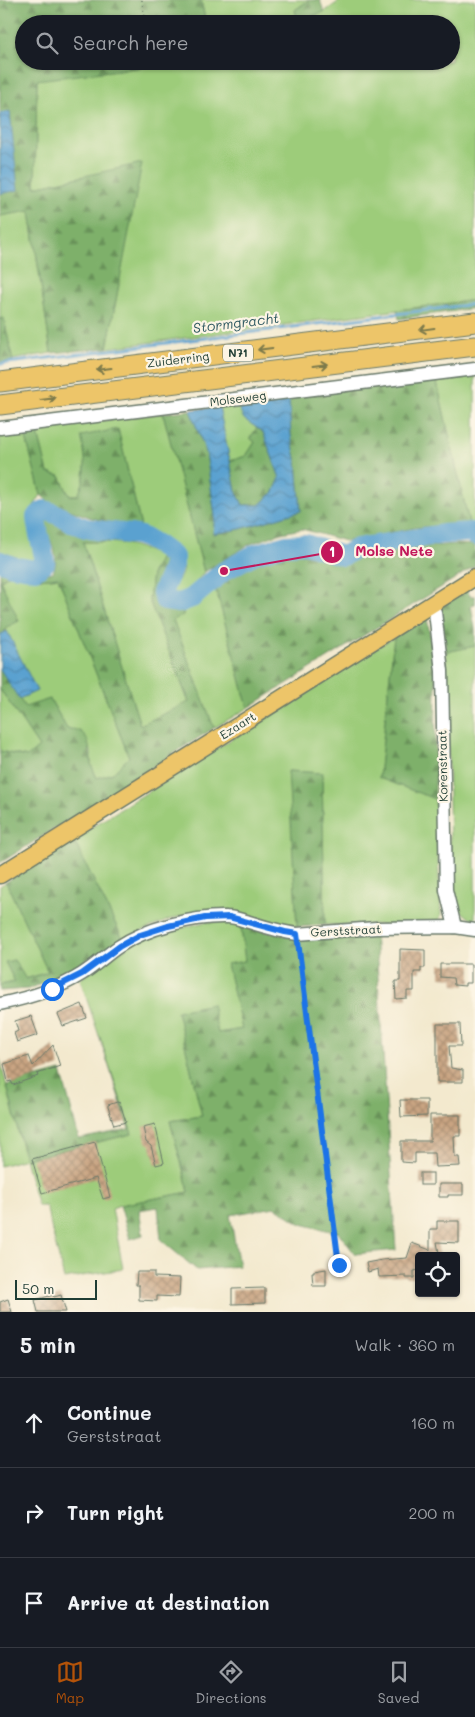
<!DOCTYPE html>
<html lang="en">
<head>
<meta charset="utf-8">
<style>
	body { margin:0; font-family:Mali,sans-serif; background:#20242c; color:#f1f3f6 }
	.controls { position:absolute; right:15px; bottom:15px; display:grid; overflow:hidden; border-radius:5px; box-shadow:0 1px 4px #0004 }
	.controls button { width:45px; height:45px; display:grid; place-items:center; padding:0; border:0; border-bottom:1px solid #363941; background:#171b24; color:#f1f3f6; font:25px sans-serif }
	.scale { position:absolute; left:15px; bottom:12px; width:82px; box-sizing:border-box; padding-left:5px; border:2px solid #1f3d34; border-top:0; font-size:14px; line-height:18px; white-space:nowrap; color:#1f3d34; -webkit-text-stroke:4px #fcf5e5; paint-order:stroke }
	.stop { position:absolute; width:15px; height:15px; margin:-11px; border:4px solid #1a73e8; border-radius:50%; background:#fff }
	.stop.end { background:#1a73e8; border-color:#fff; box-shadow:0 1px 5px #0008 }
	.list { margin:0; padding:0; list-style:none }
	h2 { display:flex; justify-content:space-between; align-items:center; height:65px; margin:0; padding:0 20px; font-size:21px }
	h2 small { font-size:16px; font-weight:400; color:#9ea1a6 }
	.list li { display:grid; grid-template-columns:32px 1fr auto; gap:15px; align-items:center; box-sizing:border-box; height:90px; padding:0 20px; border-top:1px solid #363941 }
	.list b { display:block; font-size:19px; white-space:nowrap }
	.list p { margin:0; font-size:16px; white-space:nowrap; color:#9ea1a6 }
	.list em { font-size:16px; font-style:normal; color:#9ea1a6 }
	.icon { flex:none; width:28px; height:28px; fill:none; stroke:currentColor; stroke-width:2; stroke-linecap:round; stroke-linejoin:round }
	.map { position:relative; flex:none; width:475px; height:1312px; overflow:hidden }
	.search { position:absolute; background:#171b24; box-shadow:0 1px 4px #0004; left:15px; right:15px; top:15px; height:55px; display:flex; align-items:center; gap:12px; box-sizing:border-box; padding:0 18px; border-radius:28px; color:#9ea1a6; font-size:19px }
	.sheet { height:335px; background:#171b24 }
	nav { display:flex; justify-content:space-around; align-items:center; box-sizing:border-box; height:70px; border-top:1px solid #363941; background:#171b24; font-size:14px; color:#9ea1a6 }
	nav a { display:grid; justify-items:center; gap:2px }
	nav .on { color:#b45309 }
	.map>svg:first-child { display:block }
</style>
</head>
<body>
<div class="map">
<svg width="475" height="1312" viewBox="0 0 475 1312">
	<defs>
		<pattern id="forest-firs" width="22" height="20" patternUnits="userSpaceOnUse" patternTransform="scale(1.25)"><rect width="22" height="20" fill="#7eb06a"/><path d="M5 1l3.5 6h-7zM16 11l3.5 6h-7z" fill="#679058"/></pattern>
		<pattern id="water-waves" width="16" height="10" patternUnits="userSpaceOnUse" patternTransform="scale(1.25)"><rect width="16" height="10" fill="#5aa1d0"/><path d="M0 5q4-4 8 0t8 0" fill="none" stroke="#4a84aa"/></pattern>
		<pattern id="building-cross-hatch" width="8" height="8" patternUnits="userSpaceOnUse" patternTransform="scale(1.25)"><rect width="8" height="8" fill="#c9a482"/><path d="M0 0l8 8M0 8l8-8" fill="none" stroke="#a3876b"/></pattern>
	</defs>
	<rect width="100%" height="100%" fill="#fcf5e5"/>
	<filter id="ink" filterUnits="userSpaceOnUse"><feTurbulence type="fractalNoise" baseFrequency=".02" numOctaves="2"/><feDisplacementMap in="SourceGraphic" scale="10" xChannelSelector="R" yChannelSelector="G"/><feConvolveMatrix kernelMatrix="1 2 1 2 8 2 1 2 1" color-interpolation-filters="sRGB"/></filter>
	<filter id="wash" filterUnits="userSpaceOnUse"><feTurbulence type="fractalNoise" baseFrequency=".0096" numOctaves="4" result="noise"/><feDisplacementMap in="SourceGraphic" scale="20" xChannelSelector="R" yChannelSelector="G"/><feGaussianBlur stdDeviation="1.12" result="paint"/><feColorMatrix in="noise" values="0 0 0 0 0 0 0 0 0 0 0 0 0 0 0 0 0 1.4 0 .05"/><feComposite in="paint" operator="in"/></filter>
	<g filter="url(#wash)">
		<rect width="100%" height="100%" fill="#f3e9ce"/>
		<!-- green -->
		<g fill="#9dcc7a" stroke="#5e8457">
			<polygon points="201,0 309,0 295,10 298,21 324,12 341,0 475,0 475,300 107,348 141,164 35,187 37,79 143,67 165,61 451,61 451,24 206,24"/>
			<polygon points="30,211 51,353 0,362 0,216"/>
			<polygon points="475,376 475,525 469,523 436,378"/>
			<polygon points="237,404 244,419 257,428 250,438 255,442 246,456 230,461 219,407"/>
			<path d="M 163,413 L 204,572 C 196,583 186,597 170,594 L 171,587 C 191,572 183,552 165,539 C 158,534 149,530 141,527 L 118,429 L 86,457 L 83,485 L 78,495 L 69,495 L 60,476 L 48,473 L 37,429 Z"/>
			<polygon points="24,430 41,495 27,516 28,527 37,557 36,561 27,561 0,551 0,433"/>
			<path d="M 83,542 C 114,542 132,541 160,557 L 152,573 L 149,600 L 189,703 L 140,725 Z"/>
			<path d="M 10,574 C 27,578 41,580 58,577 L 129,757 L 113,773 L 97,778 L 91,765 L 91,751 L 67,729 L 50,699 L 25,708 L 19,699 L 37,691 L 5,628 L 0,581 Z"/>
			<polygon points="215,586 248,708 214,728 173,620 183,615 183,608 206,597"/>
			<polygon points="394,637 379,778 435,799 441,916 437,924 325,925 322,773 289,771 297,927 226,910 192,913 171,919 123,939 73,839"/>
			<path d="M 475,646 L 475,922 C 463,913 455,908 451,893 L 446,652 Z"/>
			<polygon points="0,689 39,747 28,757 0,751"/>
			<polygon points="6,882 48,972 25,979 14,960 6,963 15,982 0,985 0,886"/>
			<polygon points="205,922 232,922 241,927 245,961 227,964 242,1029 218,1033 211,1005 177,1011 202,1116 170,1121 189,1192 120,1205 112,1208 123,1269 64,1279 46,1206 38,1206 25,1159 0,1166 0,1059 25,1159 132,1134 80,979 128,946 145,937"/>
		</g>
		<!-- forest -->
		<g fill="url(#forest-firs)" stroke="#4e764f">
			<polygon points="0,0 201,0 206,24 24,24 24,61 165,61 143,67 37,80 35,187 142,163 107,348 51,353 30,211 0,216 0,60 1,60"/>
			<polygon points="309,0 320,0 324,12 298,21 295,10"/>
			<polygon points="475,300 475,308 399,319 397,310"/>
			<polygon points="4,318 13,361 0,362 0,319"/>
			<polygon points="436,378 469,523 414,528 358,540 345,541 302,529 281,533 250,544 204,572 163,413 190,410 206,452 215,516 213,534 240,529 301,511 297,463 291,436 289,397"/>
			<polygon points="257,428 263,432 280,478 274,492 259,505 243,505 236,491 230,461 246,456 255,442 250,438"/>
			<path d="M 37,429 L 48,473 L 60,476 L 69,495 L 78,495 C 88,475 86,457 81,436 L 118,429 L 141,527 L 122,525 L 92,518 L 50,503 L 41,495 L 24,430 Z"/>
			<path d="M 51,515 L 54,516 L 60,522 L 76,529 L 95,535 L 119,538 L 117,542 L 83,542 L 140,725 L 189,702 L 149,600 L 152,573 L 160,557 L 167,563 L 157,590 L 160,603 L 174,609 L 183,608 L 183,615 L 173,620 L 214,728 L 0,863 L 0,751 L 27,757 L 39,747 L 0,689 L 0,669 L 25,707 L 50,699 L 67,729 C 90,728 89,746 91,763 C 92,768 95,773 97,778 L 113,773 L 129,757 L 58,577 C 41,580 27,578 10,574 L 0,580 L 19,621 L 5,628 L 7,631 L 0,635 L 0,567 C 16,573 36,577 53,572 C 60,556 51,541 43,526 L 46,518 Z"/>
			<polygon points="456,544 475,545 475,566 248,708 215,586 235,572 263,559 291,552 341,561 409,548"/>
			<polygon points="467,590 470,596 475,596 475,604 471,605 475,630 475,646 446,652 441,606"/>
			<polygon points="427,618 436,669 435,799 379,778 394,637"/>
			<polygon points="288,771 322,773 325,925 297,927"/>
			<polygon points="73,839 123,939 52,980 28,989 0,991 0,985 15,982 5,962 14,960 26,979 48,972 6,882"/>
			<polygon points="241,927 298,938 375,932 396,1250 355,1254 339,1233 301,1224 275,1207 230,1215 239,1266 197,1270 161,1240 158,1207 139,1210 143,1235 130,1239 120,1205 189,1192 170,1121 202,1116 177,1011 212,1004 218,1033 242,1029 227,964 245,961"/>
			<polygon points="99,1035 132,1134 25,1159 7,1085 61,1071 79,1139 129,1129"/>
		</g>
		<!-- water -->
		<g fill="url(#water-waves)" stroke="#3c6f82">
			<polygon points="10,111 18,190 0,194 0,113"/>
			<polygon points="289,397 291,436 297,463 301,511 240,529 213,534 215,516 206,452 190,410 219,407 236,491 243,505 259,505 274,492 280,478 263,432 244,419 237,404"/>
			<polygon points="7,631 37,691 19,699 0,669 0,635"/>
		</g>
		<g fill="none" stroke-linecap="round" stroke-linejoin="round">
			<!-- stream -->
			<polyline stroke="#5aa1d0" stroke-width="3" points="0,364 475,304"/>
			<!-- river -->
			<path stroke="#5aa1d0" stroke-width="20" d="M 0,561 L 12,566 L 35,570 L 45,563 C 43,547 37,533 36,517 L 44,510 C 59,513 71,524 86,528 C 103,532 121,532 137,535 C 150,538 164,549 174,557 C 174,570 166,581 162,593 L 165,601 L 179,603 L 192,598 L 224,571 L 255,554 L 286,545 L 306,544 L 343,556 L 357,548 L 443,534 L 471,532 L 475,536"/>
		</g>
		<g id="blocks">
			<!-- building -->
			<g fill="url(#building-cross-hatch)">
				<polygon points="400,949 425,950 425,968 421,968 421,972 414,972 414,991 407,991 407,998 396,999 395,981 400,981"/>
				<polygon points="440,964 471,964 471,983 465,983 465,986 454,985 453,978 440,977"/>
				<polygon points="82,1004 87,1018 63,1026 58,1014"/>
				<polygon points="31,1016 38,1035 17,1042 14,1033 18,1031 15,1021"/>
				<polygon points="437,1024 460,1024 461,1046 449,1046 451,1068 463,1070 463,1082 437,1082"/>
				<polygon points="53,1045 60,1066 37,1074 38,1076 13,1085 11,1081 8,1082 4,1064 29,1056 33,1066"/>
				<polygon points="400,1100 427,1100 427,1116 401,1117"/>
				<polygon points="117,1102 120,1103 126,1122 114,1125 108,1107 108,1105"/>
				<polygon points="430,1115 460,1115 460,1136 454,1136 455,1157 459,1157 460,1166 435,1167 434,1153 415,1153 415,1163 401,1162 401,1141 430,1141"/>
				<polygon points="155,1124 164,1163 156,1165 151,1146 146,1142 143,1127"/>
				<polygon points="95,1142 110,1197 103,1199 96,1178 42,1193 32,1159"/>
				<rect x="420" y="1173" width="13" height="12"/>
				<polygon points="439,1184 463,1184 463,1195 448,1195 448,1197 439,1197"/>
				<polygon points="437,1221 459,1221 459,1243 437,1242 439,1253 444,1256 419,1256 419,1270 414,1271 414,1278 406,1278 406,1276 379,1277 378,1269 368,1272 366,1263 382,1260 407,1258 412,1243 430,1250 430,1229 437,1229"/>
				<polygon points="326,1269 326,1286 313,1286 312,1273 314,1273 314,1271"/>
				<polygon points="137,1272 154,1272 154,1277 180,1278 179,1297 157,1296 157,1301 139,1300 139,1285 136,1285"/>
				<polygon points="265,1288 265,1303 232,1304 232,1289"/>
				<polygon points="53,1295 54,1297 61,1295 66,1312 38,1312 35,1300"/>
				<polygon points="8,1299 12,1312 0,1312 0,1302"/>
			</g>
		</g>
	</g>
	<g filter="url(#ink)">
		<use href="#blocks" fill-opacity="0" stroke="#69796a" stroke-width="1"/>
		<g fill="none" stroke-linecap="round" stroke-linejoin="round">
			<defs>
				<g id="minor">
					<polyline points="0,428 475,369"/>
					<polyline points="432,604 435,612 442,671 446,890 455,927"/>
					<path d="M 0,1004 C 28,998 57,990 82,974 C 95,966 106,955 118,947 C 146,928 194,916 227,917 C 235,917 242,920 249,922 C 265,927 281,932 297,934 L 376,928 L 455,927 L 475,930"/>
				</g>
				<polyline id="major" points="0,875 475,577"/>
				<g id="highway">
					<polyline points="0,382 475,322"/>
					<polyline points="0,405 475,346"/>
				</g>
			</defs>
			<!-- minor casing -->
			<use href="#minor" stroke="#69796a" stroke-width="15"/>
			<!-- major casing -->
			<use href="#major" stroke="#69796a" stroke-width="19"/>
			<!-- highway casing -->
			<use href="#highway" stroke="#69796a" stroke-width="21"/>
			<!-- path -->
			<g stroke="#69796a" stroke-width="2" stroke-dasharray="1 4" stroke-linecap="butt">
				<polyline points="142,0 145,24"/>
				<polyline points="168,61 175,66"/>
				<polyline points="299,946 339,1265"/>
			</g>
			<!-- minor -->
			<use href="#minor" stroke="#fff" stroke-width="12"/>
			<!-- major -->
			<use href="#major" stroke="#edc569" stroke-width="16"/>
			<!-- highway -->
			<use href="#highway" stroke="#edc569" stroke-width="19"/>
		</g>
		<!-- one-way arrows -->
		<defs><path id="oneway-shaft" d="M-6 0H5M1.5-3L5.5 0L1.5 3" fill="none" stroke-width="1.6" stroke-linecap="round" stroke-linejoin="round" transform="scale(1.25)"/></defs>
		<g stroke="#7c7a4c">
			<use href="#oneway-shaft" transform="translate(427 329) rotate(172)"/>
			<use href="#oneway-shaft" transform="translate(265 349) rotate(173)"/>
			<use href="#oneway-shaft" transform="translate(320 365) rotate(-7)"/>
			<use href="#oneway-shaft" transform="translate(104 369) rotate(173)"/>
			<use href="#oneway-shaft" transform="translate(48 399) rotate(-7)"/>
		</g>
	</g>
	<g fill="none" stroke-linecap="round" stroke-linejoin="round" filter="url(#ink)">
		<!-- route -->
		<polyline stroke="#1a73e8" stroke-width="6" points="52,989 82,974 120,946 140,935 168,926 205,918 229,917 285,932 297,934 339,1265"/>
	</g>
	<g text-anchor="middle" stroke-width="4.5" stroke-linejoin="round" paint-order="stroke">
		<!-- shield labels -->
		<rect fill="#fcf5e5" stroke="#617469" stroke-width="1" x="223" y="344.5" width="30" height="17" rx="4"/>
		<g font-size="11" font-weight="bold" fill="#1f3d34">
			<text x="238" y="357">N71</text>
		</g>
		<!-- street labels -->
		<g font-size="12" fill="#1f3d34" stroke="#fcf5e5">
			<text transform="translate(178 360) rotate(-7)" y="4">Zuiderring</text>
			<text transform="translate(238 399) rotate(-7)" y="4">Molseweg</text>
			<text transform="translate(238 726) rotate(-32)" y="4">Ezaart</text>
			<text transform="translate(443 766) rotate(-91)" y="4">Korenstraat</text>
			<text transform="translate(346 931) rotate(-3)" y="4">Gerststraat</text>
		</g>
		<!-- water labels -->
		<g font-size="14" font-style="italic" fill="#315b63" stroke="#fcf5e5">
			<text transform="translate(236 323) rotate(-7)" y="5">Stormgracht</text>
		</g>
	</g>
	<!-- callouts -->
	<path fill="none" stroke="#c2185b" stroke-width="2" d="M224 571L332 552"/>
	<g fill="#c2185b" stroke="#fcf5e5" stroke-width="2">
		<circle cx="224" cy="571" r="5"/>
		<circle cx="332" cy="552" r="12"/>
	</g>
	<g font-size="15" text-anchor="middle" font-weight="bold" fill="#fff">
		<text x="332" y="557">1</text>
	</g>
	<g font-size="14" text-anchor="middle" font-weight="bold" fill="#c2185b" stroke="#fcf5e5" stroke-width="4.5" stroke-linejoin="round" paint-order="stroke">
		<text x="394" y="556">Molse Nete</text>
	</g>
</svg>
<div class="controls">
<button><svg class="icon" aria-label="locate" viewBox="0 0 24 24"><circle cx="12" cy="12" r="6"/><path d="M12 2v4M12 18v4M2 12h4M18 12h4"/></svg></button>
</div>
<div class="scale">50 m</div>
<div class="stop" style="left:52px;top:989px"></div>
<div class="stop end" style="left:339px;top:1265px"></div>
<div class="search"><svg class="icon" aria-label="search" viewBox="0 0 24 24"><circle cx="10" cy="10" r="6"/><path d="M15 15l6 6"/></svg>Search here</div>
</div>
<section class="sheet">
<h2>5 min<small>Walk · 360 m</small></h2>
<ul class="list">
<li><svg class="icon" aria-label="ahead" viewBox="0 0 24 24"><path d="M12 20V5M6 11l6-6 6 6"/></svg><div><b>Continue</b><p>Gerststraat</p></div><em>160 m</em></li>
<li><svg class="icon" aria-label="right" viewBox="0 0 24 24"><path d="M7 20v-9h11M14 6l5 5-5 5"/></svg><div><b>Turn right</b></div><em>200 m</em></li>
<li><svg class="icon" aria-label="arrive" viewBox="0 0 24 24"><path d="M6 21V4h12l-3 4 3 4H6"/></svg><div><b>Arrive at destination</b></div></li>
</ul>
</section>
<nav>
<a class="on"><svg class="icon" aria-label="map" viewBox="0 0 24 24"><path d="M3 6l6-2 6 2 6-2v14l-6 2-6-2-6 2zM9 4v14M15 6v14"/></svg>Map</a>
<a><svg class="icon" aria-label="directions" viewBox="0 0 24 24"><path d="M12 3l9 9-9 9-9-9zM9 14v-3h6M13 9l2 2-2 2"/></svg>Directions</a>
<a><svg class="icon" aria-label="saved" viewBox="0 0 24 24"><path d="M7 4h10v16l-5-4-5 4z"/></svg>Saved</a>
</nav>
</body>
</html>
